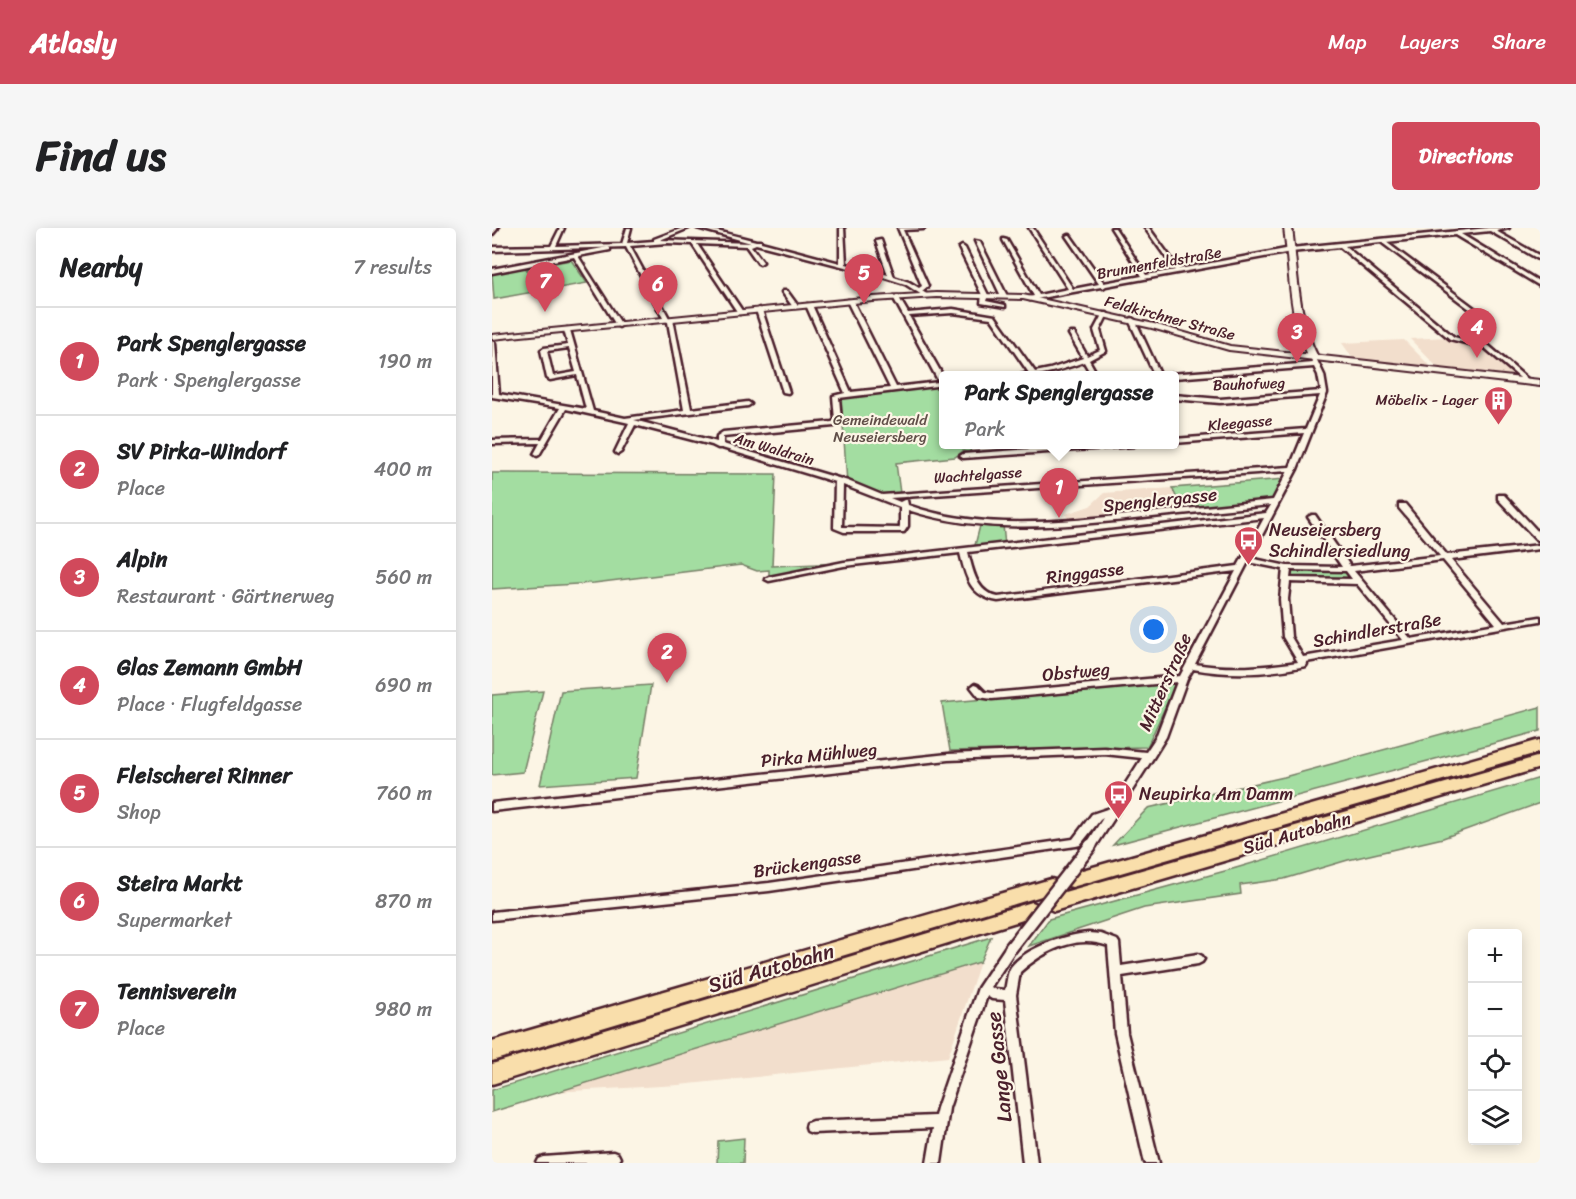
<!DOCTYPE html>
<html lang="en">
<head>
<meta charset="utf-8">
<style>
	body { margin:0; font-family:Sriracha,sans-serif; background:#f6f6f6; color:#202124 }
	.controls { position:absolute; right:18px; bottom:18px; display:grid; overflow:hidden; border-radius:6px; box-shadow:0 3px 15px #0003 }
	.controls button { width:54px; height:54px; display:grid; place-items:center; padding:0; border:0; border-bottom:2px solid #e0e0e0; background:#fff; color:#202124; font:30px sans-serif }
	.you { position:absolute; left:662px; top:402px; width:21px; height:21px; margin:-15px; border:4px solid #fff; border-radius:50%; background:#1a73e8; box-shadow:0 0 0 9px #1a73e833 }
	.badge { display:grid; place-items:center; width:39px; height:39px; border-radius:50%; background:#d1495b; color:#fff; font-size:20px; font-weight:700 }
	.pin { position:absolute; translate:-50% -50px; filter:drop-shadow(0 2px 3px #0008) }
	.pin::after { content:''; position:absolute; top:32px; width:21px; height:18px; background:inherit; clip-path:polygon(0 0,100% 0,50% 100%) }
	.popup { position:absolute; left:447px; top:143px; width:240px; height:78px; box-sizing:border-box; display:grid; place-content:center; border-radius:6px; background:#fff; filter:drop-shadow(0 2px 4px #0005); font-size:20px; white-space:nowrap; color:#757577 }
	.popup b { font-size:22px; color:#202124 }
	.popup::after { content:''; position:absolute; left:50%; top:100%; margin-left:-12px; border:12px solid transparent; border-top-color:#fff }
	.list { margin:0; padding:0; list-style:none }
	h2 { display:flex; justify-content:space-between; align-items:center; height:78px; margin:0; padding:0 24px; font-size:26px }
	h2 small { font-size:20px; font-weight:400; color:#757577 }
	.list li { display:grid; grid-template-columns:39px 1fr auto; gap:18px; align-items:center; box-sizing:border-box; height:108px; padding:0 24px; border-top:2px solid #e0e0e0 }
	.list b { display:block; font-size:22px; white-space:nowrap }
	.list p { margin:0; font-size:20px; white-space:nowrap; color:#757577 }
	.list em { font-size:20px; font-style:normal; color:#757577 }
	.icon { flex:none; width:33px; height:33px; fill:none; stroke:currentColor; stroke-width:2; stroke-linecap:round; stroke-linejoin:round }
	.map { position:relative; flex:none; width:1048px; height:935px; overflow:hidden; border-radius:6px }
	header { display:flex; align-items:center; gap:36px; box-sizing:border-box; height:84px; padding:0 30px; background:#d1495b; color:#fff }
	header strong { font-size:28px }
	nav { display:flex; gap:33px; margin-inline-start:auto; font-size:21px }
	.intro { display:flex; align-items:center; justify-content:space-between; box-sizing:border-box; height:144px; padding:0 36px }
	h1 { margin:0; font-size:42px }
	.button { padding:15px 27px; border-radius:6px; background:#d1495b; color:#fff; font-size:21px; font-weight:700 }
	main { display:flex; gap:36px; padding:0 36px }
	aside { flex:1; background:#fff; border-radius:6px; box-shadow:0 3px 15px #0003 }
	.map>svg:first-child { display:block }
</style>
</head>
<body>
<header>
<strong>Atlasly</strong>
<nav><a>Map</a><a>Layers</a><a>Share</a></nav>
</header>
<div class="intro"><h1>Find us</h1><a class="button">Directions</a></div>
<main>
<aside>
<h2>Nearby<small>7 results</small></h2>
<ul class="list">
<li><span class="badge">1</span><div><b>Park Spenglergasse</b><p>Park · Spenglergasse</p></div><em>190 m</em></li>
<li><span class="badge">2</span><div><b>SV Pirka-Windorf</b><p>Place</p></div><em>400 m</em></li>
<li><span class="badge">3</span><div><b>Alpin</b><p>Restaurant · Gärtnerweg</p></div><em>560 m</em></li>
<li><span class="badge">4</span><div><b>Glas Zemann GmbH</b><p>Place · Flugfeldgasse</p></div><em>690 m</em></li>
<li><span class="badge">5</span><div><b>Fleischerei Rinner</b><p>Shop</p></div><em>760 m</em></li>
<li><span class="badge">6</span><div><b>Steira Markt</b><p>Supermarket</p></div><em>870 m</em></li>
<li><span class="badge">7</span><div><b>Tennisverein</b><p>Place</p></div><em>980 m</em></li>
</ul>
</aside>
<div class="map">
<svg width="1048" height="935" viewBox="0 0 1048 935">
	<rect width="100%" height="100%" fill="#fcf5e5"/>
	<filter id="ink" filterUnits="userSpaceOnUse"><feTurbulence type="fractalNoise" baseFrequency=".0167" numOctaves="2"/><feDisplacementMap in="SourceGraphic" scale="12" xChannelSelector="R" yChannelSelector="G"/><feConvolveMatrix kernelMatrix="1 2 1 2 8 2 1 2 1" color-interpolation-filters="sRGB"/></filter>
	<g filter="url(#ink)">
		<!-- built -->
		<g fill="#f2decc">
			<polygon points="956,109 961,113 991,119 1030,150 949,143 918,111"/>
			<polygon points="912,112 939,139 862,132 850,115"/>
			<polygon points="680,260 691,283 576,294 574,286 598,278 612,265"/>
			<polygon points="488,734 456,829 187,857 61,864"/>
		</g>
		<!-- green -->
		<g fill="#a3dda1" stroke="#767e66" stroke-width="1.5">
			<polygon points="79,32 95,55 50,63 35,40"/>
			<polygon points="33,39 47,63 2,71 0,45"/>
			<polygon points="451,156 452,216 477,217 479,225 471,223 463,229 404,235 408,265 387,266 355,255 349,168"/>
			<polygon points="0,245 284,246 280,338 349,335 277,350 277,342 265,343 249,337 102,355 0,361"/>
			<polygon points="793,251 781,274 691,283 680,260"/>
			<polygon points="489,294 511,297 513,318 482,321"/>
			<polygon points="801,343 851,343 860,351 798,351 796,344"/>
			<polygon points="685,453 655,519 458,523 450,475"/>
			<polygon points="159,457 144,550 48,557 69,463"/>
			<polygon points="51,463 31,544 0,547 0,467"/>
			<polygon points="1048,479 1048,503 621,617 656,580 792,549"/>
			<polygon points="1048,550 1048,575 951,610 856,632 792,651 748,657 749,666 652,680 537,718 557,691 744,640"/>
			<polygon points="499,709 488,734 0,884 0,862"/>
			<polygon points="252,910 251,935 225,935 226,913"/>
		</g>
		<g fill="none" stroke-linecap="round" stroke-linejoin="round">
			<defs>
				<g id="minor">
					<polygon points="2,0 6,0 0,7"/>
					<path d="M 68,0 L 72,0 L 64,18 L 130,16 L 135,0 L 139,0 L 135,15 L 162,13 L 162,11 L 191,0 L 197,0 L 168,12 L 259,15 L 205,0 L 213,0 L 264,13 L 269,13 L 269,14 L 348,35 L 348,0 L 352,0 L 354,36 L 396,47 L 384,13 L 389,12 L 402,49 L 417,54 L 427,60 L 430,58 L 406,0 L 433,0 L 431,1 L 411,2 L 436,58 L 430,63 L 436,67 L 433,69 L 413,56 L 388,48 L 264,16 L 259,18 L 271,34 L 268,36 L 266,35 L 254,18 L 205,16 L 251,84 L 248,86 L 246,85 L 200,16 L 175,15 L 138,18 L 177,90 L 181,91 L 199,181 L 256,174 L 259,176 L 256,178 L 142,192 L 225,214 L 225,208 L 231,204 L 340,194 L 343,192 L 341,168 L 353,165 L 314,77 L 315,76 L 320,77 L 359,164 L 398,160 L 355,73 L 356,72 L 361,73 L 404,159 L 447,154 L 401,69 L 402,68 L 406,68 L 416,85 L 461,81 L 503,88 L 543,144 L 558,141 L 591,130 L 577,106 L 578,105 L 582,105 L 595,128 L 608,122 L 602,102 L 611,85 L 615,85 L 616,86 L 608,102 L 614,123 L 597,132 L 606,148 L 600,148 L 592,134 C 569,142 551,148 525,148 L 537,145 L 499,90 L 461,85 L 417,88 L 452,150 L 452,157 L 347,170 L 349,192 L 342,198 L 231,209 L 231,216 L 356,253 L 390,267 L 798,239 L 812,205 L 682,215 L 682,211 L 814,201 L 828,167 L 728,175 L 682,171 L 682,167 L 728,171 L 829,163 L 826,147 L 822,139 L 682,150 L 682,148 L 675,148 L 678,146 L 821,135 L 818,129 L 823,128 L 832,147 L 835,165 L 805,241 L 758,330 L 795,338 L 850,339 L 816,289 L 820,287 L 823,287 L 858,338 L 948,328 L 907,280 L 907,276 L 913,276 L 955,327 L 1048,317 L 1048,321 L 959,332 L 1012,395 L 1048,389 L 1048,393 L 814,434 L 815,436 L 814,438 C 776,446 739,448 701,441 L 695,451 L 674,509 L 661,530 L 603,620 L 595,620 L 594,617 L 611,590 L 608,592 L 588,617 L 584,618 L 277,663 L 0,692 L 0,684 L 277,655 L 581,611 L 600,586 L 618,580 L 650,530 L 612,526 L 456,532 L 0,583 L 0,575 L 456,526 L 612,520 L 654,524 L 664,509 L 685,454 L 500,471 L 487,469 L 479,459 L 483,456 L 486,457 L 493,464 L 500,465 L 688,448 L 744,343 L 506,373 C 478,368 474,350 468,325 L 352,338 L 277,353 L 273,351 L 277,349 L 352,334 L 774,285 L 779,277 C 733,281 688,286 642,291 C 567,299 489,306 416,282 L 416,298 L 412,304 L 352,304 L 342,300 L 343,254 L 230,220 L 226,220 L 220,217 L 143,197 L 129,224 L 126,226 L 124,225 L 123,224 L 137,195 L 133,194 L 74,181 L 47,227 L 45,228 L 42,226 L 48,215 L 0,216 L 0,212 L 50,211 L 68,180 L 0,169 L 0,113 L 3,115 L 7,166 L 94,181 L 85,147 L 58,152 L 55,150 L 49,122 L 52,120 L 76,117 L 72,102 L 75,100 L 78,102 L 101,183 L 133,190 L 192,182 L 176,94 L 172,92 L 134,19 L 0,23 L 0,19 L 59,18 ZM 77,120 L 84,144 L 61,148 L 55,123 ZM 796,243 L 781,272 C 735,277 690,281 644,286 C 569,294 489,303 416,277 L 415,272 L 412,272 L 408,274 L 398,270 ZM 351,257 L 408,279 L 408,298 L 407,300 L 350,299 ZM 772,290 L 746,338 L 506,369 C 484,364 481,343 476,324 ZM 951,332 L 1004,396 L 919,411 L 862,343 ZM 756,334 L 791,341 L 788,371 L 791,409 L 806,434 C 771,439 738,442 703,436 ZM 799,342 L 854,343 L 860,351 L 798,350 ZM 798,354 L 865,356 L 911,412 L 811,429 L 799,409 L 796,371 Z"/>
					<polygon points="537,0 541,0 581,61 607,56 574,8 576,7 578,7 612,55 650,48 619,0 623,0 654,47 683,42 653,0 657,0 687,41 799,20 996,0 1017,0 1004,3 1048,28 1048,32 998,3 969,6 1048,54 1048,58 963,7 894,14 985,82 986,83 983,85 889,14 853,18 962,109 997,118 1039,154 1034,155 993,120 958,111 848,19 799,24 614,58 611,60 609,59 538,72 536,71 536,69 542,68 511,12 511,11 515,12 547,67 576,61"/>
					<polygon points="483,13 488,14 515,68 514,69 509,68"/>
					<polygon points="470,18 473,20 496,67 494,73 513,77 513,79 489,75 490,67 467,20"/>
					<polygon points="116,19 118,20 118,22 86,28 130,97 127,99 124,97 82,29 0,45 0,41"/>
					<polygon points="291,63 295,63 306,78 305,79 301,79 290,64"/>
					<polygon points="267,80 270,82 297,164 296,165 291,164 264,82"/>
					<polygon points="640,90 643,92 669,148 663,148 637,92"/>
					<polygon points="606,216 645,216 642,218 471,230 468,228 471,226"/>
					<polygon points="1006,267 1012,267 1048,306 1048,312 1045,312 1006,271"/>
					<path d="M 596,705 L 609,706 L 625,712 L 627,715 L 629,738 L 706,726 L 710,728 L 712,731 L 710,734 L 706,736 L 630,748 L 635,805 L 667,935 L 653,935 L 623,805 L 616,718 C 584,706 552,723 528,744 L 524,767 L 545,935 L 531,935 L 513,772 L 500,771 L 495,768 L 457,880 L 449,935 L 435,935 L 441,900 L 320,905 L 315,903 L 314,899 L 315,895 L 320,893 L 443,888 L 445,880 L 486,760 L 514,718 L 518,716 L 522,718 L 524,721 L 499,759 L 502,761 L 513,762 C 515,755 515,745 519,739 C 533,720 573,707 596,705 Z"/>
					<polygon points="121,924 126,926 128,930 124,935 45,935 47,931 52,929"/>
				</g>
				<polygon id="tertiary" points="444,65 531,67 662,96 738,118 1048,152 1048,158 737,122 660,100 531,71 444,69 381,73 0,111 0,107 381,69"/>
				<path id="secondary" d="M 792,0 L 800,0 C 806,44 805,88 826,129 L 821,132 L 816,129 C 796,88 798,44 792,0 Z"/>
				<g id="motorway">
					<polygon points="1048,512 1048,524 580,659 573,657 570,652 573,647 580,645"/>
					<polygon points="1048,528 1048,540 562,683 555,680 552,675 555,670 562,667"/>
					<polygon points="559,651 566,653 569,658 566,663 0,833 0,813"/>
					<polygon points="540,674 547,677 550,682 547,687 0,856 0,836"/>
				</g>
			</defs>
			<!-- minor casing -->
			<use href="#minor" stroke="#4a1f2b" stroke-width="5"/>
			<!-- tertiary casing -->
			<use href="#tertiary" stroke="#4a1f2b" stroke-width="4"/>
			<!-- secondary casing -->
			<use href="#secondary" stroke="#4a1f2b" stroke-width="4"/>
			<!-- motorway casing -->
			<use href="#motorway" stroke="#4a1f2b" stroke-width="5"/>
			<!-- minor -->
			<use href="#minor" fill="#fcf5e5" fill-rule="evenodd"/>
			<!-- tertiary -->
			<use href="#tertiary" fill="#fcf5e5" fill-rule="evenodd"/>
			<!-- secondary -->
			<use href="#secondary" fill="#fcf5e5" fill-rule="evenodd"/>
			<!-- motorway -->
			<use href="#motorway" fill="#f9deab" fill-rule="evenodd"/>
			<defs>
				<polyline id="minor-bridge" points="518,721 599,617"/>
			</defs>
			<!-- minor-bridge casing -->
			<use href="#minor-bridge" stroke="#4a1f2b" stroke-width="16" stroke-linecap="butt"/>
			<!-- minor-bridge -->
			<use href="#minor-bridge" stroke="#fcf5e5" stroke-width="11"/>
		</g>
	</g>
	<!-- icons -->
	<defs>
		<symbol id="building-pin" viewBox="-11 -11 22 30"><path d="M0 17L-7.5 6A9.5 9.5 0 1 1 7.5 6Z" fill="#d1495b" stroke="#fcf5e5"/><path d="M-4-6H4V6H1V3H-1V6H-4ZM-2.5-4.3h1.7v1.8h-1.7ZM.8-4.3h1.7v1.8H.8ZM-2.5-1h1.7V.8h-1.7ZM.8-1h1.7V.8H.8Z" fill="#fff"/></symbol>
		<symbol id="bus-pin" viewBox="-11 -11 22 30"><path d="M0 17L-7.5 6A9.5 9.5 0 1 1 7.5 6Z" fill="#d1495b" stroke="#fcf5e5"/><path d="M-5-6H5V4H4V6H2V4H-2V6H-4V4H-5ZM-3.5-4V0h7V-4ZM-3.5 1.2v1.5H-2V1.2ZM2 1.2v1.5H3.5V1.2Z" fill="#fff"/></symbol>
	</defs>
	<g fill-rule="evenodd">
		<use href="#building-pin" x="990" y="156" width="33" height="45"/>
		<use href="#bus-pin" x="740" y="296" width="33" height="45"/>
		<use href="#bus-pin" x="610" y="550" width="33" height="45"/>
	</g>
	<g text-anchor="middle" stroke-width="4.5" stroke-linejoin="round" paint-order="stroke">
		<!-- far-street labels -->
		<g font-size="15" fill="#4a1f2b" stroke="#fcf5e5">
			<text transform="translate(667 35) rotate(-10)" y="5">Brunnenfeldstraße</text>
			<text transform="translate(678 90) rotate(15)" y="5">Feldkirchner Straße</text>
			<text transform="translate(757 156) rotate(-2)" y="5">Bauhofweg</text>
			<text transform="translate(748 195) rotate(-5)" y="5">Kleegasse</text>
			<text transform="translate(282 221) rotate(16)" y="5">Am Waldrain</text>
			<text transform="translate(486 247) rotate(-4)" y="5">Wachtelgasse</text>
		</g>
		<!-- far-poi labels -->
		<g font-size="15" fill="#4a1f2b" stroke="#fcf5e5" text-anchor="end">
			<text x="986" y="177">Möbelix - Lager</text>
		</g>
		<!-- far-park labels -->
		<g font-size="15" fill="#604e48" stroke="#fcf5e5">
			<text x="388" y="197">Gemeindewald<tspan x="388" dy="17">Neuseiersberg</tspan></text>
		</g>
		<!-- street labels -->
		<g font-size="18" fill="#4a1f2b" stroke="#fcf5e5">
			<text transform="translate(668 272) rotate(-6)" y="6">Spenglergasse</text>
			<text transform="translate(593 345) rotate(-7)" y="6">Ringgasse</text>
			<text transform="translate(885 402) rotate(-10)" y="6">Schindlerstraße</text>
			<text transform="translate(584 444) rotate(-5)" y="6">Obstweg</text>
			<text transform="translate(673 454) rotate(-66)" y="6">Mitterstraße</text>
			<text transform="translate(327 527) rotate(-6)" y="6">Pirka Mühlweg</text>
			<text transform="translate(805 605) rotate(-16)" y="6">Süd Autobahn</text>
			<text transform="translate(315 636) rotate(-8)" y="6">Brückengasse</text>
		</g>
		<!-- poi labels -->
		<g font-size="18" fill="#4a1f2b" stroke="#fcf5e5" text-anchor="start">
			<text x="777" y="308">Neuseiersberg<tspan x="777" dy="21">Schindlersiedlung</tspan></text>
			<text x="647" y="572">Neupirka Am Damm</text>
		</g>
		<!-- near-street labels -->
		<g font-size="21" fill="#4a1f2b" stroke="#fcf5e5">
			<text transform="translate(279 740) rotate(-16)" y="7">Süd Autobahn</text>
			<text transform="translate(507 839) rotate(-96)" y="7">Lange Gasse</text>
		</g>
	</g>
</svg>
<div class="controls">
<button>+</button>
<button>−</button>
<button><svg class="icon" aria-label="locate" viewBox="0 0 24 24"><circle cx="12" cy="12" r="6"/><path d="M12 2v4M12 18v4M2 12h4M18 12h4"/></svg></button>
<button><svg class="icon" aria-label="layers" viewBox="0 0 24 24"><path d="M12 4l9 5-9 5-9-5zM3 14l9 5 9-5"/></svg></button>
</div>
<div class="you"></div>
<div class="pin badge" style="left:567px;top:290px">1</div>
<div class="popup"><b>Park Spenglergasse</b>Park</div>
<div class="pin badge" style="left:175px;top:455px">2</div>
<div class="pin badge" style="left:805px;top:135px">3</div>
<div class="pin badge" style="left:985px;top:130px">4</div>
<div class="pin badge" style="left:372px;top:76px">5</div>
<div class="pin badge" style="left:166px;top:87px">6</div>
<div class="pin badge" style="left:53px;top:84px">7</div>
</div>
</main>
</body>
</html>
